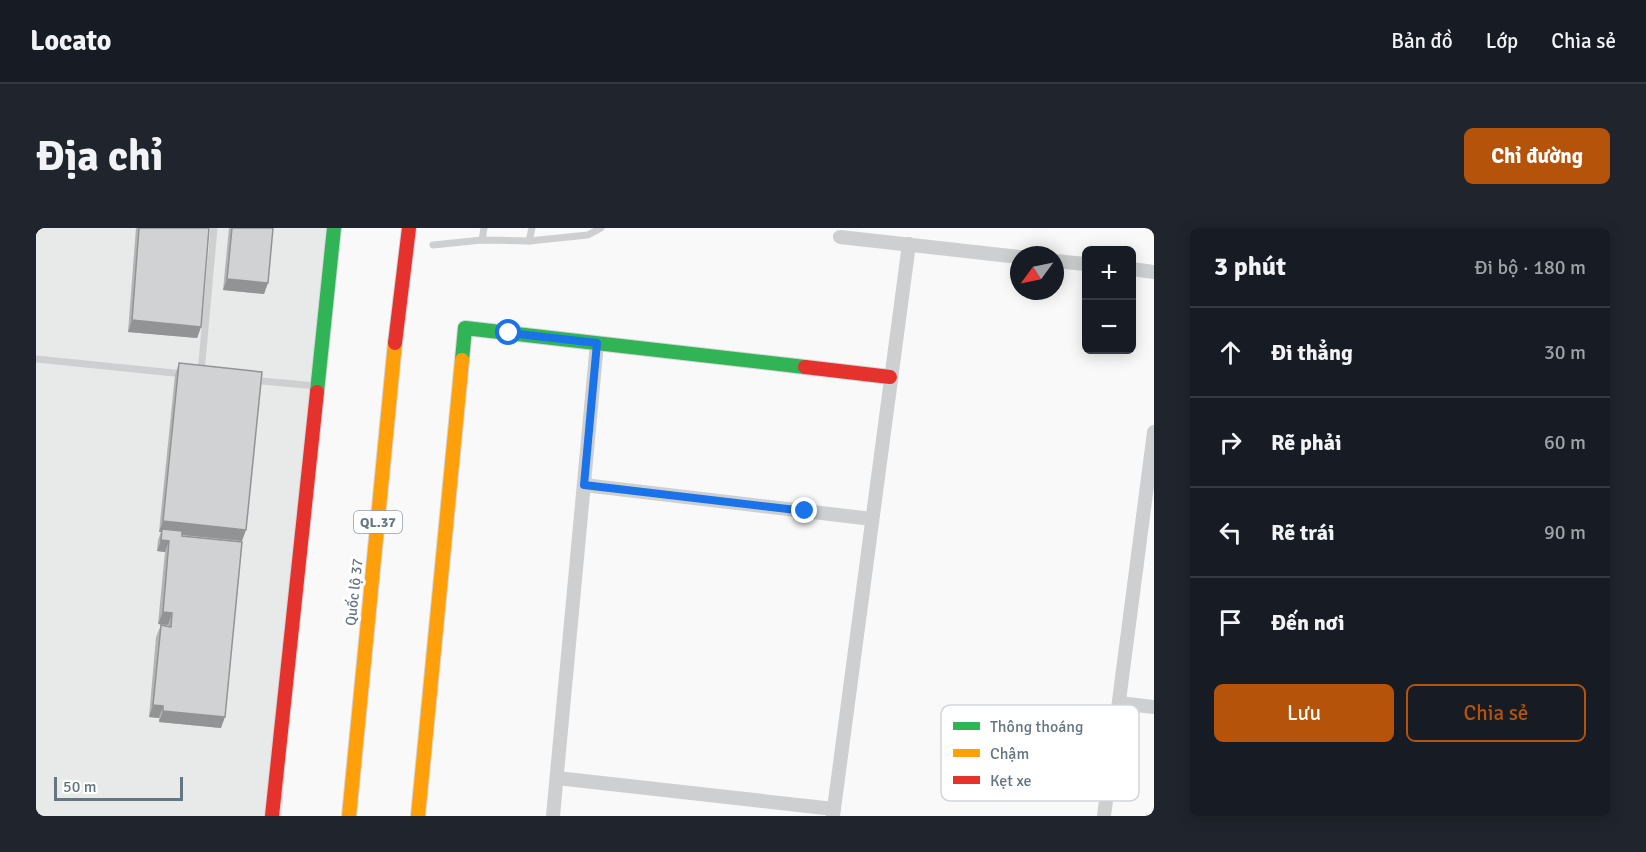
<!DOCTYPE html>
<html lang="vi">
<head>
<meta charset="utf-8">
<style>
	body { margin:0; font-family:Signika,sans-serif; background:#20242c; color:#f1f3f6 }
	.controls { position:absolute; right:18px; top:18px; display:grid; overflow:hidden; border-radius:9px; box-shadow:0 3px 15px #0003 }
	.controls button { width:54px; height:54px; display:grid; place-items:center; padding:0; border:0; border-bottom:2px solid #363941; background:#171b24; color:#f1f3f6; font:30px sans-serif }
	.compass { position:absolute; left:974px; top:18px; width:54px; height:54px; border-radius:50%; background:#171b24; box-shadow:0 3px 15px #0003; rotate:237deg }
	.scale { position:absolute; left:18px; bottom:15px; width:129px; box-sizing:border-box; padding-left:6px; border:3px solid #657683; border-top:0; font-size:16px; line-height:21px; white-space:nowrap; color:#657683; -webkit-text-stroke:4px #fff; paint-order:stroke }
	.stop { position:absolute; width:18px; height:18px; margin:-14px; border:4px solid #1a73e8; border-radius:50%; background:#fff }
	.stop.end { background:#1a73e8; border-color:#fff; box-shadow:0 2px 6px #0008 }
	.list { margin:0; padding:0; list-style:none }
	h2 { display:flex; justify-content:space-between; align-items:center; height:78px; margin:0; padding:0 24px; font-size:26px }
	h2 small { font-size:20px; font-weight:400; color:#9ea1a6 }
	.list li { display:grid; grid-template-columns:39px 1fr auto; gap:18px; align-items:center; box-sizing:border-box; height:90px; padding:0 24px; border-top:2px solid #363941 }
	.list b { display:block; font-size:22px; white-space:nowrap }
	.list em { font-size:20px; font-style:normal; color:#9ea1a6 }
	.actions { display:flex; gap:12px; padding:18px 24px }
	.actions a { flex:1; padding:14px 0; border:2px solid #b45309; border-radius:9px; text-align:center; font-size:21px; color:#b45309 }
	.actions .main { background:#b45309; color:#fff }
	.icon { flex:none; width:33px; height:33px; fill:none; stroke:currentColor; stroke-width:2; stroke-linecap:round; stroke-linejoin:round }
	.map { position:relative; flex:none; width:1118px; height:588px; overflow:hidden; border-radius:9px }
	header { display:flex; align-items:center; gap:36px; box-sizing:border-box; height:84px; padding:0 30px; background:#171b24; border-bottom:2px solid #363941 }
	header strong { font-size:28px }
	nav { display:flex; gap:33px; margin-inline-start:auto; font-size:21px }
	.intro { display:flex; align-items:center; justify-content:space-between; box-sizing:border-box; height:144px; padding:0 36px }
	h1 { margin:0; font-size:42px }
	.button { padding:15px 27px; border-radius:9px; background:#b45309; color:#fff; font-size:21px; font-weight:700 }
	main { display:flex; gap:36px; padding:0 36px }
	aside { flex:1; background:#171b24; border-radius:9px; box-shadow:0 3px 15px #0003 }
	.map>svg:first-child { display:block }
</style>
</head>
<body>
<header>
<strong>Locato</strong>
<nav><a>Bản đồ</a><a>Lớp</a><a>Chia sẻ</a></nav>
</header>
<div class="intro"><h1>Địa chỉ</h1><a class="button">Chỉ đường</a></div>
<main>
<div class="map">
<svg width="1118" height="588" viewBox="0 0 1118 588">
	<rect width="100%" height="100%" fill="#f9f9f9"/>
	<!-- built -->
	<polygon fill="#e8e9e9" points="0,0 294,0 274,161 246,588 0,588"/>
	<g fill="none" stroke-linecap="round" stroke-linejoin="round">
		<defs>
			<g id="fast">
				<polyline points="426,132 429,100 769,139"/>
				<polyline points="281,164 298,0"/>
			</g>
			<g id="slow">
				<polyline points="313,588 359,115"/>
				<polyline points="382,588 426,132"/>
			</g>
			<g id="jam">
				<polyline points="359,115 373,0"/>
				<polyline points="769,139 854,149"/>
				<polyline points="236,588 281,164"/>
			</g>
		</defs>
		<!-- fast casing -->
		<use href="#fast" stroke="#d5d6d7" stroke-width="16"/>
		<!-- slow casing -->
		<use href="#slow" stroke="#d5d6d7" stroke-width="16"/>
		<!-- jam casing -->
		<use href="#jam" stroke="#d5d6d7" stroke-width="16"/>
		<!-- lane -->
		<g stroke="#cecfd0" stroke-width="7">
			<polyline points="446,12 448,0"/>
			<polyline points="493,13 552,7 565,0"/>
			<polyline points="397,17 446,12 493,13 496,0"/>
			<polyline points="0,131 148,146"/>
			<polyline points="165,145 178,0"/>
			<polyline points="216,152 280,158"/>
		</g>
		<!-- street -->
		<g stroke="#cecfd0" stroke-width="14">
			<polyline points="804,9 983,29"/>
			<polyline points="1019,33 1050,36"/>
			<polyline points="1096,41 1118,44"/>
			<polyline points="548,257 836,291"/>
			<polyline points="1083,475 1118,479"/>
			<polyline points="521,550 798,581"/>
			<polyline points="517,588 561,115"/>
			<polyline points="797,588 873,16"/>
			<polyline points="1068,588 1118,204"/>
		</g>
		<!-- fast -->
		<use href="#fast" stroke="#30b455" stroke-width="14"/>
		<!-- slow -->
		<use href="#slow" stroke="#ff9f0a" stroke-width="14"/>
		<!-- jam -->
		<use href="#jam" stroke="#e5322d" stroke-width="14"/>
	</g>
	<!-- wall -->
	<g fill="#b3b5b5">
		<polygon points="100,0 173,0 165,99 161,110 92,104"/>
		<polygon points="193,0 237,0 228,66 187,62"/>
		<polygon points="143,135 206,313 146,307 185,500 123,494 123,490 113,489 120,409 125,397 132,398 132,397 122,396 129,324 121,323 122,312 125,304 123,304 139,147"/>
	</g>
	<!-- shaded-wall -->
	<g fill="#929394">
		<polygon points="191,51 232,55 228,66 187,62"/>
		<polygon points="96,92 165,99 161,110 92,104"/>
		<polygon points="127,293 210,302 206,313 126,305 126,301 125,304 123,304"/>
		<polygon points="125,312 133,313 129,324 121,323"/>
		<polygon points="127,384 136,385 132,397 122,396"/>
		<polygon points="117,477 127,478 123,490 113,489"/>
		<polygon points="127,483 189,489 185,500 123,494"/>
	</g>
	<!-- building -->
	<g fill="#d0d2d3" stroke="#929394" stroke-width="1.5">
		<polygon points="103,0 173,0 165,99 96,92"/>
		<polygon points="196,0 237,0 232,55 191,51"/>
		<polygon points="143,135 226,144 210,302 127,293"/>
		<polygon points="126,301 146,303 146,308 206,314 189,489 127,483 127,478 117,477 125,397 135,399 136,385 127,384 133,313 125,312"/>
	</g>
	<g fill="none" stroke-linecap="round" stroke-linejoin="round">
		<!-- route -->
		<polyline stroke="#1a73e8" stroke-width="8" points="473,105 561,115 548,257 769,283"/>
	</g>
	<g text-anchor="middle" stroke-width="6" stroke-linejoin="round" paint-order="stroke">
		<!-- shield labels -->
		<rect fill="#fff" stroke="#939fa8" stroke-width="1.5" x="318" y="283" width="48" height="22" rx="4.5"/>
		<g font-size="14" font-weight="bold" fill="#657683">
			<text x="342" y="299">QL.37</text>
		</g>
		<!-- street labels -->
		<g font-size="15" fill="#657683" stroke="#fff">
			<text transform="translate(318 364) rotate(-84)" y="5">Quốc lộ 37</text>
		</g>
	</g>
	<!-- legend -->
	<rect x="905" y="477" width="198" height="96" rx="9" fill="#fff" stroke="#d1d6da" stroke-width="1.5"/>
	<rect x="917" y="494" width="27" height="8" fill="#30b455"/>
	<rect x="917" y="521" width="27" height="8" fill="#ff9f0a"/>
	<rect x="917" y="548" width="27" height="8" fill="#e5322d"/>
	<g font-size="16" fill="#657683">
		<text x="954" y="504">Thông thoáng</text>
		<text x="954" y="531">Chậm</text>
		<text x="954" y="558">Kẹt xe</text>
	</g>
</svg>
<div class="controls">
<button>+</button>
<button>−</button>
</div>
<svg class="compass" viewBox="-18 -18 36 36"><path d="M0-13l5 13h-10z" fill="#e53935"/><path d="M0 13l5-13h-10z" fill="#9ea1a6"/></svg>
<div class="scale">50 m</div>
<div class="stop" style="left:473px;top:105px"></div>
<div class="stop end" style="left:769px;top:283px"></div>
</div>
<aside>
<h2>3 phút<small>Đi bộ · 180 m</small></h2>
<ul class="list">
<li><svg class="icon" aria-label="ahead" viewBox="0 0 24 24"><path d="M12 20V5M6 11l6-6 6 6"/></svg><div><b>Đi thẳng</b></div><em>30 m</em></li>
<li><svg class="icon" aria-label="right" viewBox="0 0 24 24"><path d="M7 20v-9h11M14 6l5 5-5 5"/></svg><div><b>Rẽ phải</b></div><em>60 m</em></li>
<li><svg class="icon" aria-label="left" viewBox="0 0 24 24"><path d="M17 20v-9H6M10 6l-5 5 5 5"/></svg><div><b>Rẽ trái</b></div><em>90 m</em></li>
<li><svg class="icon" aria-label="arrive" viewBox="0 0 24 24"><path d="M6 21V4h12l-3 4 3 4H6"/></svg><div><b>Đến nơi</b></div></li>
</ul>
<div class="actions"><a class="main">Lưu</a><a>Chia sẻ</a></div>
</aside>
</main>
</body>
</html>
